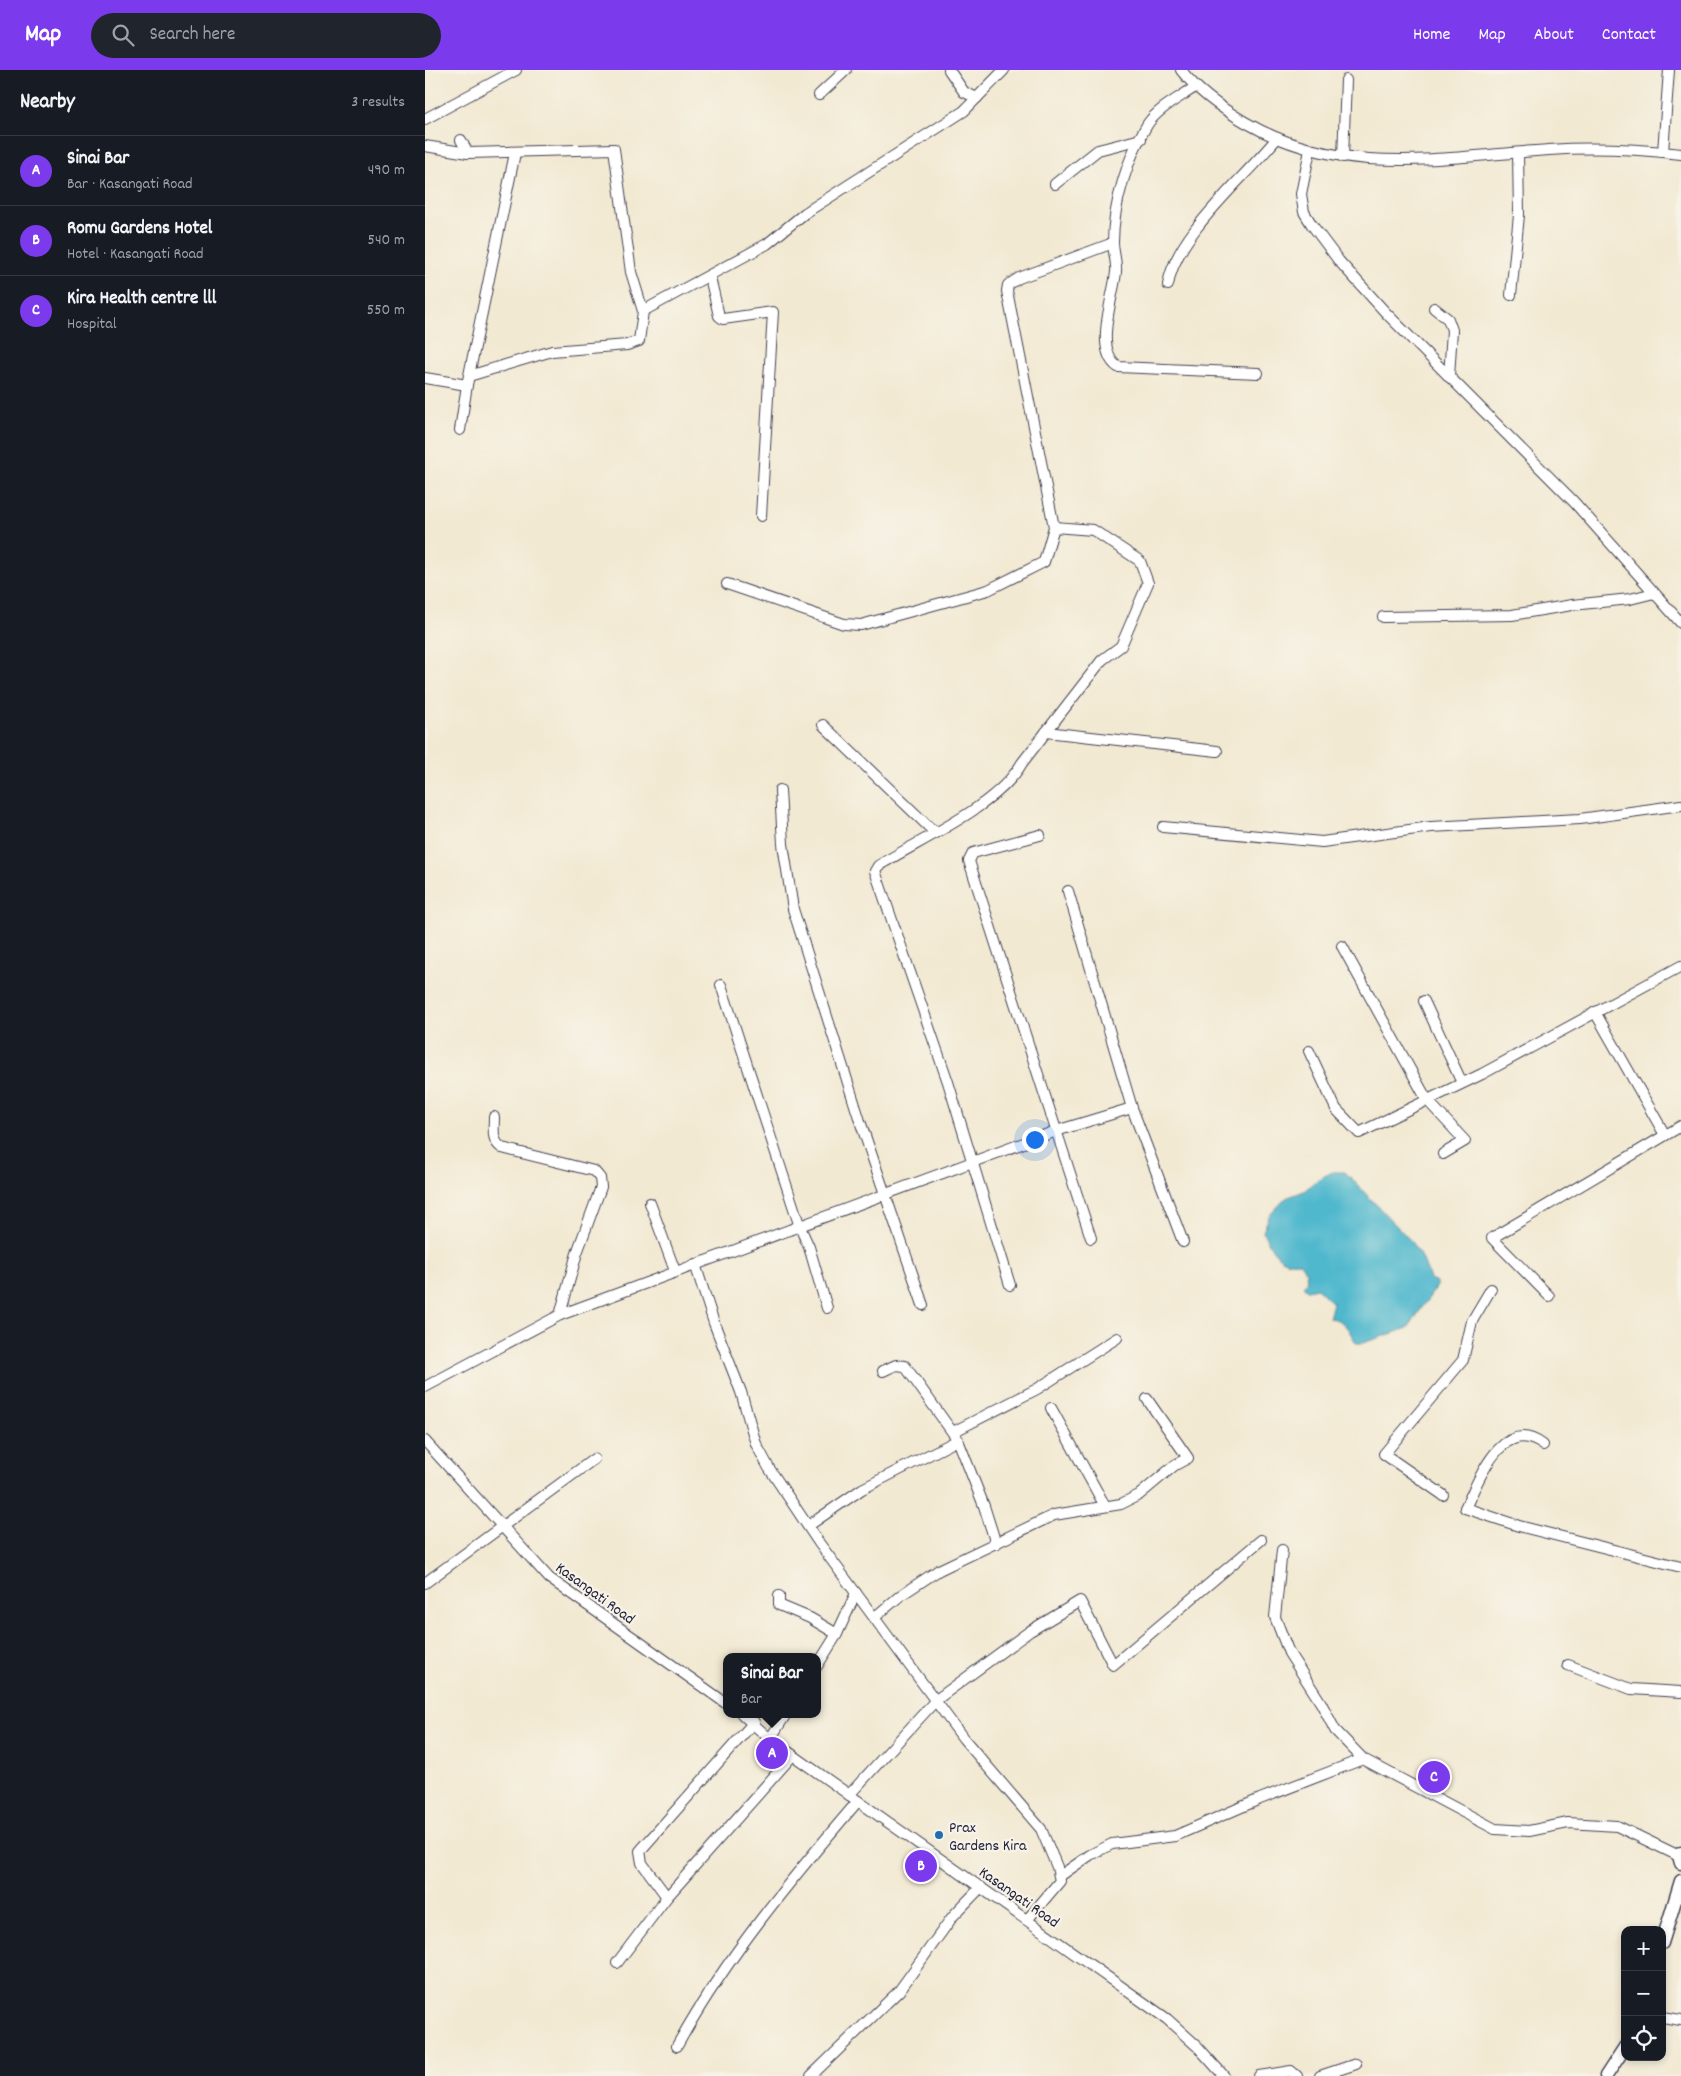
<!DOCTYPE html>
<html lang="en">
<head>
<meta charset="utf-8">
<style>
	body { margin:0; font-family:Dekko,sans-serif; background:#20242c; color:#f1f3f6 }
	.controls { position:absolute; right:15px; bottom:15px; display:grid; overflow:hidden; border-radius:10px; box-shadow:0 2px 8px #0003 }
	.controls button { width:45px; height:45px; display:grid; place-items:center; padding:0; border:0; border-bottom:1px solid #363941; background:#171b24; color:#f1f3f6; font:25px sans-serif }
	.you { position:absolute; left:609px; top:1069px; width:18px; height:18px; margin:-12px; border:4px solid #fff; border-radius:50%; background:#1a73e8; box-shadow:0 0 0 8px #1a73e833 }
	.badge { display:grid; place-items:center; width:32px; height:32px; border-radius:50%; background:#7c3aed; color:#fff; font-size:16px; font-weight:700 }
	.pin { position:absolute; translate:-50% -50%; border:2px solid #fff; box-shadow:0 1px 5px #0006 }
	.popup { position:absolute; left:298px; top:1583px; width:98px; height:65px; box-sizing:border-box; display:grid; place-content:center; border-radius:10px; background:#171b24; filter:drop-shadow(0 1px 4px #0005); font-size:16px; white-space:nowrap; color:#9ea1a6 }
	.popup b { font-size:19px; color:#f1f3f6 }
	.popup::after { content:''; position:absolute; left:50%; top:100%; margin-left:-10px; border:10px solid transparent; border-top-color:#171b24 }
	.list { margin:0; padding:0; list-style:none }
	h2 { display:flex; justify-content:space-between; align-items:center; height:65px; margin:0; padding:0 20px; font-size:21px }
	h2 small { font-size:16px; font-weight:400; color:#9ea1a6 }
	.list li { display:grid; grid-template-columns:32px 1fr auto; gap:15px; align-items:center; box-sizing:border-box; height:70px; padding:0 20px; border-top:1px solid #363941 }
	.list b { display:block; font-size:19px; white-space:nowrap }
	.list p { margin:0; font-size:16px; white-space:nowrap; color:#9ea1a6 }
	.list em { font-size:16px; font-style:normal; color:#9ea1a6 }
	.icon { flex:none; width:28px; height:28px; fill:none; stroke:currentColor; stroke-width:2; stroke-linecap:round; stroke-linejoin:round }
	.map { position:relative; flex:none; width:1256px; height:2006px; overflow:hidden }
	header { display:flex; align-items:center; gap:30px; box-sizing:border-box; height:70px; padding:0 25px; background:#7c3aed; color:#fff }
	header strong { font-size:24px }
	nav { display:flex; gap:28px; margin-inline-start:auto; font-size:18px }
	.search { width:350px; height:45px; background:#20242c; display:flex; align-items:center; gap:12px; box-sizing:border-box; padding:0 18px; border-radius:28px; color:#9ea1a6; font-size:19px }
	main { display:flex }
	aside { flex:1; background:#171b24 }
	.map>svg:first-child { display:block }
</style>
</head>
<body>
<header>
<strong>Map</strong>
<div class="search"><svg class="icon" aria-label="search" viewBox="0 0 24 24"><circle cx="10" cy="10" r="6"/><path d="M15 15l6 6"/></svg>Search here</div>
<nav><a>Home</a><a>Map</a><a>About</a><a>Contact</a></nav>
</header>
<main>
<aside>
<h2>Nearby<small>3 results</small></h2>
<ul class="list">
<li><span class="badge">A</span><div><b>Sinai Bar</b><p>Bar · Kasangati Road</p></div><em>490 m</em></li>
<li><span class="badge">B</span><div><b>Romu Gardens Hotel</b><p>Hotel · Kasangati Road</p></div><em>540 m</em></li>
<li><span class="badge">C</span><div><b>Kira Health centre lll</b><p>Hospital</p></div><em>550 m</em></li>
</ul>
</aside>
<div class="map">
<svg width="1256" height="2006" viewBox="0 0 1256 2006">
	<rect width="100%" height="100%" fill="#f7f3e8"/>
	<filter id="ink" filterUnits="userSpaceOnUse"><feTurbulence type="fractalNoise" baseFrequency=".02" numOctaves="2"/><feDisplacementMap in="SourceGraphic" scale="10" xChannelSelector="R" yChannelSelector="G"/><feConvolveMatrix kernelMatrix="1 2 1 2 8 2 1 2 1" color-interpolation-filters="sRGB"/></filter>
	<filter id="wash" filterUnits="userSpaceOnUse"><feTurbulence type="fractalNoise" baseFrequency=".0096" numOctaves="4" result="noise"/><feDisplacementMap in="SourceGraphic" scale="20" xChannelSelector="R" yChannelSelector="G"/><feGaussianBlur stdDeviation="1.12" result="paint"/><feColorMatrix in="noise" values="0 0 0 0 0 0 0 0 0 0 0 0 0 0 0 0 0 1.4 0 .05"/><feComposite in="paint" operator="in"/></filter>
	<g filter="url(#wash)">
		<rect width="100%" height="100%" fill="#f2e9d2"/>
		<!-- water -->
		<path fill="#4fb8cd" stroke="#386d84" d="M 908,1102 L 920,1102 L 985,1170 L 998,1190 L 1005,1209 L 1012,1212 L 1012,1216 L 983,1258 L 938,1273 L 931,1273 C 924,1261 920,1249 904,1248 L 908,1233 L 892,1218 L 882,1220 L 878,1216 L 882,1212 L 881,1202 L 874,1192 C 853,1195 846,1178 838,1162 L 844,1146 L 861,1128 L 879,1121 L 895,1108 Z"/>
	</g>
	<g filter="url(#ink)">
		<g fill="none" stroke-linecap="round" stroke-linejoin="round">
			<defs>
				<g id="minor">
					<polyline points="524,0 539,22 552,28"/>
					<path d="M 756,0 C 773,22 796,38 820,52 C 918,109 1017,87 1124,80 C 1168,77 1212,79 1256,84"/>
					<path d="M 770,17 C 754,28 732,39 722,55 C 703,86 688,135 688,172 C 688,182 692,192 691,202 C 689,226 668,280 693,297 L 833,303"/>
					<polyline points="394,25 421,0"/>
					<polyline points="0,49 91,0"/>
					<polyline points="36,70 43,83"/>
					<polyline points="0,76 43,83 189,79 206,202 218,241"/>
					<polyline points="885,80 876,124 879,142 887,155 914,191 961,243 1149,432 1256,553"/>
					<polyline points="1238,82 1244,0"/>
					<polyline points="918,87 921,10"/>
					<polyline points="630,114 673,80 716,69"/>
					<polyline points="285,207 294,246 298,249 348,242 336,446"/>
					<path d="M 743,215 C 750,165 821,107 852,68"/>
					<polyline points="1086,225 1094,145 1093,83"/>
					<polyline points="1009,238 1023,249 1027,260 1024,307"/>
					<polyline points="44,306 127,281 202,275 214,271 218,241 342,174 380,143 539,41 579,0"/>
					<polyline points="0,308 42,315"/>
					<polyline points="35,360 42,315 90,83"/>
					<polyline points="302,514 419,554 436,555 563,520 619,492 629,457 582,221 583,215 594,208 688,173"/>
					<polyline points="958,547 1087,545 1147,535 1205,529 1229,523"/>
					<polyline points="398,655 505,758 513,762"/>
					<polyline points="621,662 792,681"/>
					<polyline points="355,720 358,774 368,839 435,1051 498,1235"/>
					<polyline points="738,757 897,772 1006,757 1155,749 1256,735"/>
					<polyline points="615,765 548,783 544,791 666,1168"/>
					<polyline points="917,876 1002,1030 1040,1071 1018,1084"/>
					<polyline points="296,915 375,1157 384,1177 402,1238"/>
					<polyline points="999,931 1037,1013"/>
					<polyline points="1170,942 1240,1065"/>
					<polyline points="884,981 911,1039 934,1063 1057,1004 1256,896"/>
					<polyline points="707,1038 758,1172"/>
					<path d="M 69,1047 C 69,1059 66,1071 77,1078 L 169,1101 L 175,1108 L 176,1117 L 152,1183 L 135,1245"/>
					<polyline points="225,1133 250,1201"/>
					<polyline points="270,1194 289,1253 316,1322 331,1374 344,1398 394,1473 538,1668 616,1759 632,1797 635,1811 602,1850"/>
					<path d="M 585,1215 L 523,1012 L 450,801 L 453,796 C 496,769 572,737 597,693 L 677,590 L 696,576 L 723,513 L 715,491 L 668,460 L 629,457"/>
					<polyline points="1124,1226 1067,1168 1256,1056"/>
					<polyline points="458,1301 471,1295 480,1296 533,1370 559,1436 571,1474"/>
					<polyline points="0,1317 135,1245 631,1061 707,1038 643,821"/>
					<polyline points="626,1338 680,1436"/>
					<polyline points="528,1362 612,1319 692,1268"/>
					<polyline points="0,1371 124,1508 302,1634"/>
					<path d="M 1118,1375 C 1077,1345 1054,1410 1040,1438 L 1094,1456 L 1256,1497"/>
					<polyline points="1018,1425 959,1384 1038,1290 1047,1251 1066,1219"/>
					<polyline points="383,1456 437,1419 533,1370"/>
					<polyline points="857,1480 850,1547 864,1583 896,1633 910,1660 938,1689 1070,1759 1104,1761 1143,1753 1192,1756 1254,1786"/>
					<polyline points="0,1513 169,1389"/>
					<polyline points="354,1526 354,1535 385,1548 412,1564"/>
					<polyline points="450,1547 476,1525 514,1500 629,1445 696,1434 714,1425 750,1395 763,1388 722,1329"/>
					<polyline points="1143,1595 1206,1619 1256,1622"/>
					<polyline points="392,1596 412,1564 431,1523"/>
					<polyline points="317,1644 345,1669 742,1949 773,1977 799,2006"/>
					<polyline points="345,1669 361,1644"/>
					<polyline points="424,1725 511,1630 605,1561 655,1531 688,1595 836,1470"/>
					<polyline points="635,1806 665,1785 687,1774 750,1766 835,1729 938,1689"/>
					<polyline points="242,1827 217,1793 215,1781 329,1652"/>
					<polyline points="192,1893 242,1827 368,1685"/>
					<polyline points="1237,1947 1256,1950"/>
					<path d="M 252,1976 C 301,1887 367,1808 433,1731"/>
					<polyline points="386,2006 474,1921 528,1846 556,1817"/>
					<polyline points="834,2006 866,2001 872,2006"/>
					<polyline points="895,2006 931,1994"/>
				</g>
				<g id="major">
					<polyline points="1256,1783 1254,1786 1256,1793"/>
					<polyline points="1237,1873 1256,1811"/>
					<polyline points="1181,2006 1200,1977"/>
				</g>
			</defs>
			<!-- minor casing -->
			<use href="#minor" stroke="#414052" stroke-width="12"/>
			<!-- major casing -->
			<use href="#major" stroke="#414052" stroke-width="15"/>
			<!-- minor -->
			<use href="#minor" stroke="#fff" stroke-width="10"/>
			<!-- major -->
			<use href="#major" stroke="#fff" stroke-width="12"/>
		</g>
	</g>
	<!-- markers -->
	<circle fill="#1f6fb2" stroke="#f7f3e8" stroke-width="2" cx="514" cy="1765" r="5"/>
	<g text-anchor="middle" stroke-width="4.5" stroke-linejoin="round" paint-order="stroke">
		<!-- street labels -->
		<g font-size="16" fill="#22223b" stroke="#f7f3e8">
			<text transform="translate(171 1522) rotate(36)" y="6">Kasangati Road</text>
			<text transform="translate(595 1826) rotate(35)" y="6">Kasangati Road</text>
		</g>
		<!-- poi labels -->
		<g font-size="16" fill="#22223b" stroke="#f7f3e8" text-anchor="start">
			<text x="524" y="1762">Prax<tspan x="524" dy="18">Gardens Kira</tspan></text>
		</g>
	</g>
</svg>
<div class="controls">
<button>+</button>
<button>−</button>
<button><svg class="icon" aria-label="locate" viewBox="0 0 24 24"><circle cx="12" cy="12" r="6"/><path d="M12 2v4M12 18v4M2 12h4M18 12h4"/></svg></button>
</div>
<div class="you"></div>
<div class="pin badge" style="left:347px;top:1683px">A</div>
<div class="popup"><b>Sinai Bar</b>Bar</div>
<div class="pin badge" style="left:496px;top:1796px">B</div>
<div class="pin badge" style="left:1009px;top:1707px">C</div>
</div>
</main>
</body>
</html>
